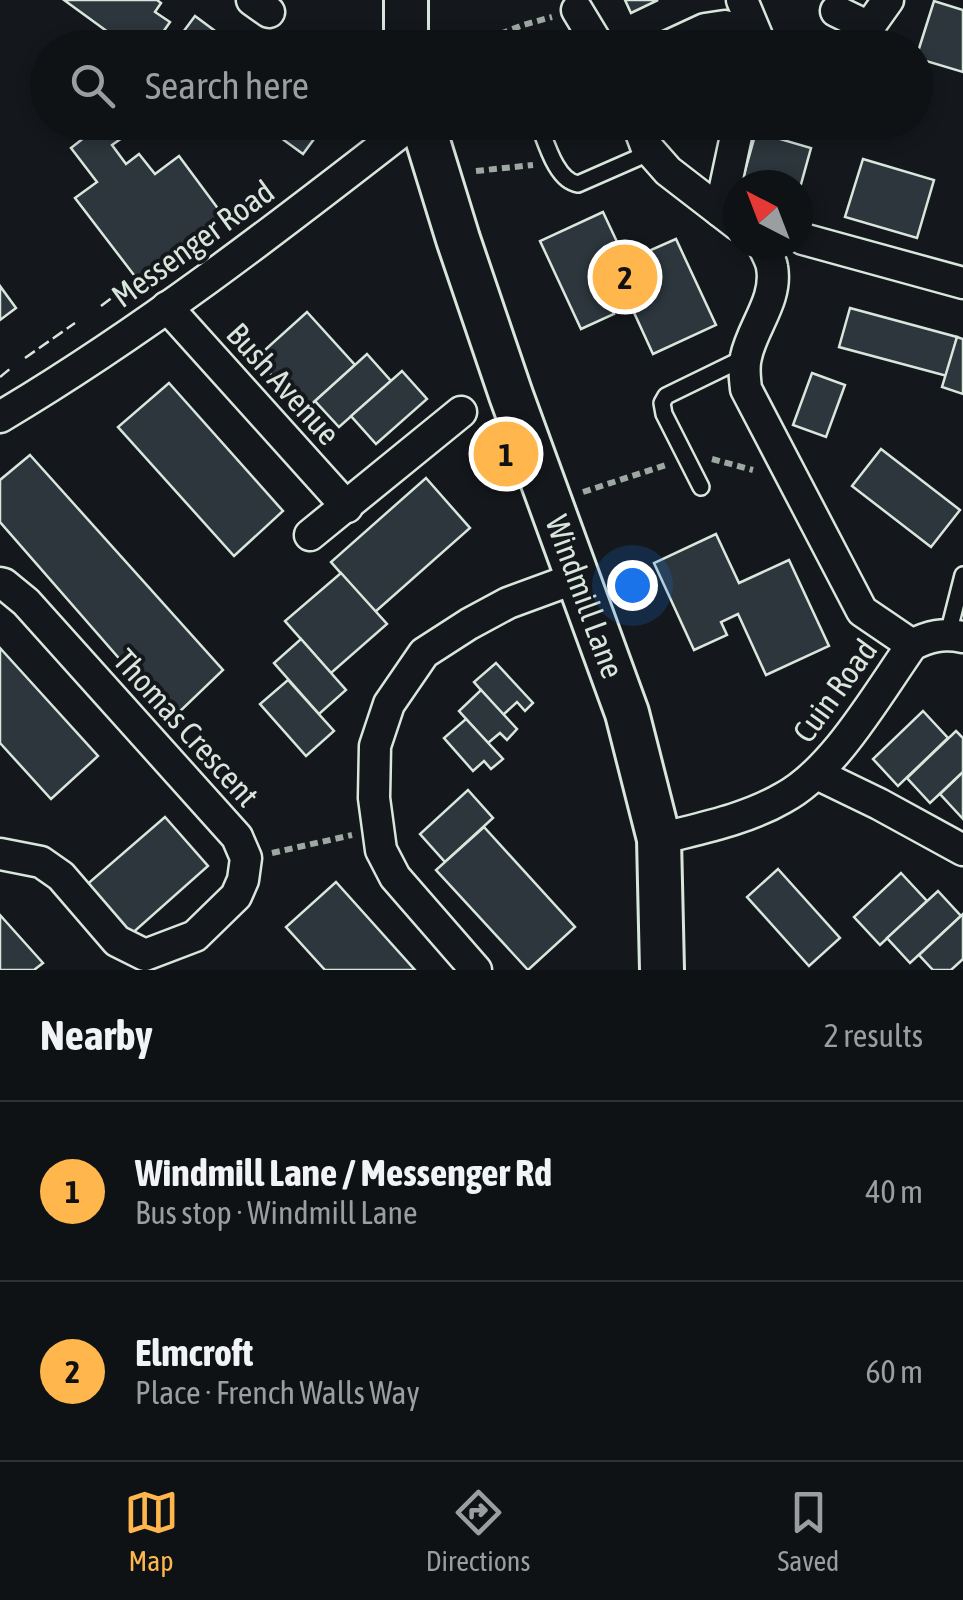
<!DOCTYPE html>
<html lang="en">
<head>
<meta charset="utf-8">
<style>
	body { margin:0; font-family:"Asap Condensed",sans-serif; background:#1d2022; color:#f1f3f6 }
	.compass { position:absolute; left:723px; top:170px; width:90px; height:90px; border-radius:50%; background:#0f1215; box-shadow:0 5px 15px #0003; rotate:318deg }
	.you { position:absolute; left:632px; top:585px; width:35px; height:35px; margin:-25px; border:8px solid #fff; border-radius:50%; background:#1a73e8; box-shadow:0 0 0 15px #1a73e833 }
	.badge { display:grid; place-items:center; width:65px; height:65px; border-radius:50%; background:#ffb74d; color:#111; font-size:32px; font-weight:700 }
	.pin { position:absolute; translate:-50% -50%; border:5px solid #fff; box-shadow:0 2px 10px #0006 }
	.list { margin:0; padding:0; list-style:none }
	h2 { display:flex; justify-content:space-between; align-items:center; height:130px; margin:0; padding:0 40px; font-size:42px }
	h2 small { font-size:32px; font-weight:400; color:#9b9ea0 }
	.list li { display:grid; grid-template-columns:65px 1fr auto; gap:30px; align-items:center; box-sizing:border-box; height:180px; padding:0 40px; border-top:2px solid #2f3234 }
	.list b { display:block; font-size:38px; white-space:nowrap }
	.list p { margin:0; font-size:32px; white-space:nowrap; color:#9b9ea0 }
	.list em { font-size:32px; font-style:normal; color:#9b9ea0 }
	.icon { flex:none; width:55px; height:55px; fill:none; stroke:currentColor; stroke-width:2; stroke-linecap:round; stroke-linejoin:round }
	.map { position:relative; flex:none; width:963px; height:970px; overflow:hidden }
	.search { position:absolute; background:#0f1215; box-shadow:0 5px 15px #0003; left:30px; right:30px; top:30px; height:110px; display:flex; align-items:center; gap:25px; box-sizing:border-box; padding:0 35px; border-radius:55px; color:#9b9ea0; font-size:38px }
	.sheet { height:490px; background:#0f1215 }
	nav { display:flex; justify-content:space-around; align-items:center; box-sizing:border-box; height:140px; border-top:2px solid #2f3234; background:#0f1215; font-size:28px; color:#9b9ea0 }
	nav a { display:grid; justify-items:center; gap:5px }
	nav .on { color:#ffb74d }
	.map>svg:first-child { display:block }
</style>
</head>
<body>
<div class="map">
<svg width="963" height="970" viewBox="0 0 963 970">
	<rect width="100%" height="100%" fill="#14181c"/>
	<!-- building -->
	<g fill="#2c363c" stroke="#d8e6dc" stroke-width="2.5">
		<polygon points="64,0 157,0 161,3 155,12 170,22 152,48 130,48"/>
		<polygon points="625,0 658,0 631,13"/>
		<polygon points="934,1 963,10 963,72 916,58"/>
		<polygon points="195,16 238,48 153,46 159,37 172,47"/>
		<polygon points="104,122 145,122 112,145 126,164 139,154 155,174 179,156 222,214 137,279 75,198 97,182 71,148"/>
		<polygon points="259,122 322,122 325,124 303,154"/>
		<polygon points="756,132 811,148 798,195 798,185 741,185"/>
		<polygon points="863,159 934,180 917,238 845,217"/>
		<polygon points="603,212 626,261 676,239 716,325 653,354 625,293 608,301 614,314 581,329 540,241"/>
		<polygon points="0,286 16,308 0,320"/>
		<polygon points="850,308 957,337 947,376 839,347"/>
		<polygon points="307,312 355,365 304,411 256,358"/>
		<polygon points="957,337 963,339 963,394 942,387"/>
		<polygon points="367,354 391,381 339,427 315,401"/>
		<polygon points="402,371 427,399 376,444 351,416"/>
		<polygon points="812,373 845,385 826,437 793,425"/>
		<polygon points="169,383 283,511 234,556 118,427"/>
		<polygon points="881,449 960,510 931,547 852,486"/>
		<polygon points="30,455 223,670 172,719 0,522 0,480"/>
		<polygon points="426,478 470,528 375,612 331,562"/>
		<polygon points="716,534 739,583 789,560 829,646 766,675 738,614 721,622 727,635 694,650 654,563"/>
		<polygon points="341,573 387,624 331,673 285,621"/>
		<polygon points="301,639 346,690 319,714 274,663"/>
		<polygon points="0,648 98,756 51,799 0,743"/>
		<polygon points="496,663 533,703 525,711 517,702 503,715 474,682"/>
		<polygon points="288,680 334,731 306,756 260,704"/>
		<polygon points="481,690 517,729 507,740 500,733 488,743 459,711"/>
		<polygon points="923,711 948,738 898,786 873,759"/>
		<polygon points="466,719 503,759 491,769 484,761 473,771 444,738"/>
		<polygon points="956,731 963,738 963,772 930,803 907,778"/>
		<polygon points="963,772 963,819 940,794"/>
		<polygon points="468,790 493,818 445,862 420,834"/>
		<polygon points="165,817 208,866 128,937 84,887"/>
		<polygon points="484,827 575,927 528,970 436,870"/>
		<polygon points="778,869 840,938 809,966 747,897"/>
		<polygon points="901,873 927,901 880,945 854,917"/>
		<polygon points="336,882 415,970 325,970 286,927"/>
		<polygon points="938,891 961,916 910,963 887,938"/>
		<polygon points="963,914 963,959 951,970 933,970 919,955"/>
		<polygon points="0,915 43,963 34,970 0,970"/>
	</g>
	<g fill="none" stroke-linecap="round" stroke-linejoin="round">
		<defs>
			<g id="service">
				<path d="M 538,122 C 546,142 556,181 578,184 L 651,152"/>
				<polyline points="701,487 664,414 662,403 666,396 746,357"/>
				<polyline points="948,634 963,575"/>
			</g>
			<g id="minor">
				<polyline points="252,0 269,12"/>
				<polyline points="577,10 600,48"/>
				<polyline points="836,11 869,27"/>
				<polyline points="664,48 705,29 725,26 757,36 742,0"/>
				<polyline points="854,48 888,0"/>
				<polyline points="637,122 646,146 668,171 738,225"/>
				<polyline points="720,211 739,122"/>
				<polyline points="803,239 963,283"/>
				<path d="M 763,245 C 766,252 771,260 772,267 C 778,300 752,327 746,357 C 743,368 745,378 746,389 L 862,611 L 912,645"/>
				<polyline points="167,307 347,507"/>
				<path d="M 0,417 C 143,332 275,230 406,128 L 423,125"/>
				<polyline points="310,535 461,412"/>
				<polyline points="0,583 4,584 26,602 237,837 246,858 243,880 236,896 195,936 145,955 117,941 61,876 41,862 0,854"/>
				<polyline points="817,774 879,804 963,850"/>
				<path d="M 659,839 C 701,828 745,820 783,798 C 834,771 878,693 912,645 C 929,636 943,633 963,637"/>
				<polyline points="476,970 395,877 381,850 374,798 375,746 389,704 424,653 469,624 508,603 576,578"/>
			</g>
			<g id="secondary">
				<polyline points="406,48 406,0"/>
				<path id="s1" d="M 422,122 L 458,239 L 511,395 L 627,713 L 659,839 L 662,970"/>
			</g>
		</defs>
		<!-- service casing -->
		<use href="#service" stroke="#d8e6dc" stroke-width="20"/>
		<!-- minor casing -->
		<use href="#minor" stroke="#d8e6dc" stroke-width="35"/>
		<!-- secondary casing -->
		<use href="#secondary" stroke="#d8e6dc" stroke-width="48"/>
		<!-- path -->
		<g stroke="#9da8a2" stroke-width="6" stroke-dasharray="8 5" stroke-linecap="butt">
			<polyline points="282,39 295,48"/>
			<polyline points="464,48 523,25 552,17"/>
			<polyline points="476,171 533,165"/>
			<polyline points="712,459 753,470"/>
			<polyline points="583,492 666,465"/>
			<polyline points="272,853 352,835"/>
		</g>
		<!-- service -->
		<use href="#service" stroke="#14181c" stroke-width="15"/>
		<!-- minor -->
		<use href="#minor" stroke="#14181c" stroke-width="30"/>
		<!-- secondary -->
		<use href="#secondary" stroke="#14181c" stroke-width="42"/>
		<!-- fence -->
		<g stroke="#d8e6dc" stroke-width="2.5" stroke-dasharray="12 5" stroke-linecap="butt">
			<polyline points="101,306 137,279"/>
			<polyline points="25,358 75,323"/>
			<polyline points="0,377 11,368"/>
		</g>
	</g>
	<g text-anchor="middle" stroke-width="8" stroke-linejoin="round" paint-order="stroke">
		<!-- street labels -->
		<g font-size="32" fill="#d8e6dc" stroke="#14181c">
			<text transform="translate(193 244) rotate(-36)" y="11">Messenger Road</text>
			<text transform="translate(283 384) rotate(48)" y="11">Bush Avenue</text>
			<text dy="11" stroke="none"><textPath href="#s1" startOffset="502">Windmill Lane</textPath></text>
			<text transform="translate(835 691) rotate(-54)" y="11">Cuin Road</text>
			<text transform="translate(186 728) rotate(48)" y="11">Thomas Crescent</text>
		</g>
	</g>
</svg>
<svg class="compass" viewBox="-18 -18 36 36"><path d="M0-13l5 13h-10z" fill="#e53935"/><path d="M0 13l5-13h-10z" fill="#9b9ea0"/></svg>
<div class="you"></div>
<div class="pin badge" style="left:506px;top:454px">1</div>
<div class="pin badge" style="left:625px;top:277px">2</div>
<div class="search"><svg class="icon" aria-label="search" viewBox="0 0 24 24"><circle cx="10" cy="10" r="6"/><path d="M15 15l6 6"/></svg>Search here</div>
</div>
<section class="sheet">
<h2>Nearby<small>2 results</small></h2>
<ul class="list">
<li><span class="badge">1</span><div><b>Windmill Lane / Messenger Rd</b><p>Bus stop · Windmill Lane</p></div><em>40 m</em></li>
<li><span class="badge">2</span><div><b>Elmcroft</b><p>Place · French Walls Way</p></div><em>60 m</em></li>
</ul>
</section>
<nav>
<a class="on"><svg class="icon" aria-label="map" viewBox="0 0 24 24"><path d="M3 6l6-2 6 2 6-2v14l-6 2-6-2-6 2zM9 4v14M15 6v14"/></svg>Map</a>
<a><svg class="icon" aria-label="directions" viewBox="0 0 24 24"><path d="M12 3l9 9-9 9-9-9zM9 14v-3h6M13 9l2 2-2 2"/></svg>Directions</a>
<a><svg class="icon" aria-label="saved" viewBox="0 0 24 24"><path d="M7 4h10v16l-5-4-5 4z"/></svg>Saved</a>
</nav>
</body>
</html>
